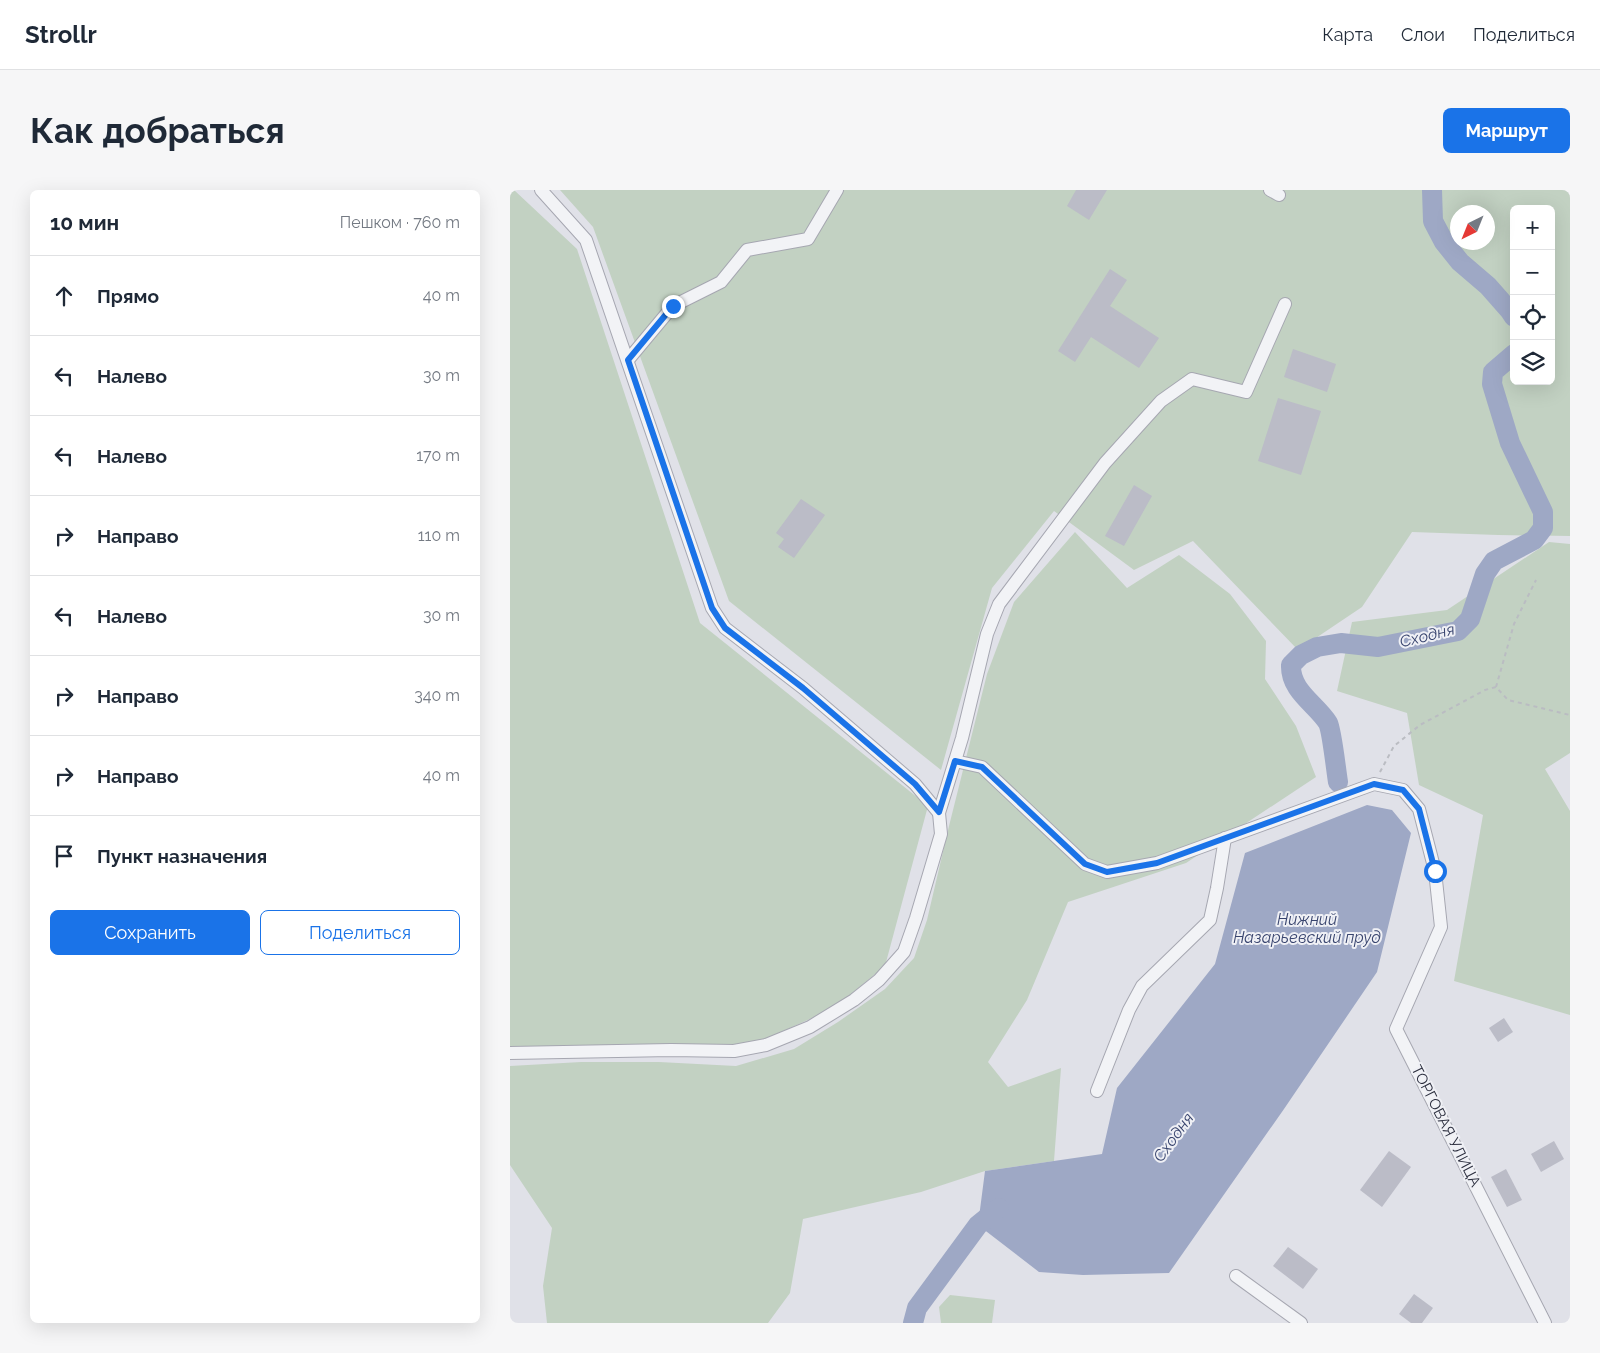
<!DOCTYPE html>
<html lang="ru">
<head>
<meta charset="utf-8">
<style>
	body { margin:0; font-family:Raleway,sans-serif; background:#f6f6f7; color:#1f2937 }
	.controls { position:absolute; right:15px; top:15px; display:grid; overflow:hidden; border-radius:8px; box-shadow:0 5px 20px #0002 }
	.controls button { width:45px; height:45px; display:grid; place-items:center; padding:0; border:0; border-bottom:1px solid #e0e1e3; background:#fff; color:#1f2937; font:25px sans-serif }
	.compass { position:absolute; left:940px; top:15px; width:45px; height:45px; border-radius:50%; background:#fff; box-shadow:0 5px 20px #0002; rotate:223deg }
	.stop { position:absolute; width:15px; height:15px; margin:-11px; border:4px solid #1a73e8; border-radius:50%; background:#fff }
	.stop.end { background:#1a73e8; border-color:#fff; box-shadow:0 1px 5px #0008 }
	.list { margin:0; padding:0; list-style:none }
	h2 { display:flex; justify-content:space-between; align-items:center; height:65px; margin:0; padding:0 20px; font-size:21px }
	h2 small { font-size:16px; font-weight:400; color:#747a83 }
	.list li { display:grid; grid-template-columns:32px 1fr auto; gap:15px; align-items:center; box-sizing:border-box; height:80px; padding:0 20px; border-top:1px solid #e0e1e3 }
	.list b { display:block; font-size:19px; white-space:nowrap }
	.list em { font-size:16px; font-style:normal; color:#747a83 }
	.actions { display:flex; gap:10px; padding:15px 20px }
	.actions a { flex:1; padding:11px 0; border:1px solid #1a73e8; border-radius:8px; text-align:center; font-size:18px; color:#1a73e8 }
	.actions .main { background:#1a73e8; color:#fff }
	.icon { flex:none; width:28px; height:28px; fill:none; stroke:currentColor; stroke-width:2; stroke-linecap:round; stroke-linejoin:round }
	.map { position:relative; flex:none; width:1060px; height:1133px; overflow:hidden; border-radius:8px }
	header { display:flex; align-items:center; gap:30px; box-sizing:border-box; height:70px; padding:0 25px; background:#fff; border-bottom:1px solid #e0e1e3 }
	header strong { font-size:24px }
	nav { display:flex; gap:28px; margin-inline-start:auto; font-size:18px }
	.intro { display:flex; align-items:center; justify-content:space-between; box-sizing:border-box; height:120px; padding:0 30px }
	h1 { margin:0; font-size:35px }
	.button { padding:12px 22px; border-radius:8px; background:#1a73e8; color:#fff; font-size:18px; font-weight:700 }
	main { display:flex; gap:30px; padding:0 30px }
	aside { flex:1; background:#fff; border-radius:8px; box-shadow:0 5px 20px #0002 }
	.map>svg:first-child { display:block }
</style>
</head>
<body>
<header>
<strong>Strollr</strong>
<nav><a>Карта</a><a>Слои</a><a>Поделиться</a></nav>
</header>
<div class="intro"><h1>Как добраться</h1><a class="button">Маршрут</a></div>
<main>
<aside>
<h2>10 мин<small>Пешком · 760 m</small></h2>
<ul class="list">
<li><svg class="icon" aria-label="ahead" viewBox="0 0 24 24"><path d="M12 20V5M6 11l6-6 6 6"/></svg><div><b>Прямо</b></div><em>40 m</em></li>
<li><svg class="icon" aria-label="left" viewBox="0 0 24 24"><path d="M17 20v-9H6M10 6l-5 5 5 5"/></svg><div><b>Налево</b></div><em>30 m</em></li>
<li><svg class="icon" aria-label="left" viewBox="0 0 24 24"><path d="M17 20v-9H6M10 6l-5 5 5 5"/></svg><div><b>Налево</b></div><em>170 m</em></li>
<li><svg class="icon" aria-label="right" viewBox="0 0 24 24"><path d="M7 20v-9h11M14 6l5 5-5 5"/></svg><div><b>Направо</b></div><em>110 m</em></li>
<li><svg class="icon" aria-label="left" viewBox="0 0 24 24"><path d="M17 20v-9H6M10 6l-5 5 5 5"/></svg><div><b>Налево</b></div><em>30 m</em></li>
<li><svg class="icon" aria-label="right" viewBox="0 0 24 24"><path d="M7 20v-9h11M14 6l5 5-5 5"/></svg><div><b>Направо</b></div><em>340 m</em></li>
<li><svg class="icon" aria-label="right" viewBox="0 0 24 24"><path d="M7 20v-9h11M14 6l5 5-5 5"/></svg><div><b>Направо</b></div><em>40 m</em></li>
<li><svg class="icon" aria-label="arrive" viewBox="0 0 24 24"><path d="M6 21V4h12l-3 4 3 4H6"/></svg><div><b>Пункт назначения</b></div></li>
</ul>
<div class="actions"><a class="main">Сохранить</a><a>Поделиться</a></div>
</aside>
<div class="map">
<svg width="1060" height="1133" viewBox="0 0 1060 1133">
	<rect width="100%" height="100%" fill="#e0e1e8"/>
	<!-- green -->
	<g fill="#c2d1c2" fill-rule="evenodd">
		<polygon points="0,0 4,0 67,59 190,433 418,616 375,776 324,818 238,857 0,857"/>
		<path d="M 50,0 L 1060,0 L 1060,346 L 988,345 L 902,342 L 852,417 L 788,460 L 683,351 L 624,380 L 544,321 L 482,398 L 431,580 L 219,411 L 83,37 ZM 1004,19 L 1041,19 L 1041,191 L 1004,191 ZM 948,22 L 978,22 L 978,52 L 948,52 Z"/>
		<polygon points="565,342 617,398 669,365 720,404 756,451 755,489 786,536 806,587 676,673 558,712 517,810 478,872 498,897 551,878 544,971 475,981 411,1002 293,1029 280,1103 258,1133 37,1133 33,1096 42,1038 0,975 0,876 71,872 149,872 226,876 284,859 328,832 375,799 404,768 417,730 439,636 477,484 504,412"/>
		<polygon points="1039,352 1060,354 1060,563 1035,579 1060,621 1060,825 944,791 973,625 909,595 897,523 827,501 842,432 937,420"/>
		<polygon points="440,1105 485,1110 482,1133 431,1133 429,1117"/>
	</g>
	<!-- water -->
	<polygon fill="#9ea8c5" points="857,615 882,620 901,643 867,782 774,919 659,1083 573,1085 529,1082 468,1035 475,981 592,964 607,898 705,774 735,663"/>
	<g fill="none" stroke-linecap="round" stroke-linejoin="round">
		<!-- river -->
		<g stroke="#9ea8c5" stroke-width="20">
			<polyline points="922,0 923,31 934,52 950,72 978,96 1000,121 1004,127"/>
			<path d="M 828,592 C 826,580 822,541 818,533 C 806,514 780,501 781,475 L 791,465 L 807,457 L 831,453 L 868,457 L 948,441 L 960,429 L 975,384 L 984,371 L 1024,350 L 1033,338 L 1033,322 L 1000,253 L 982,194 L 983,182 L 1004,164"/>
			<polyline points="403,1133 407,1118 468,1035 489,1018"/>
		</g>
	</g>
	<!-- building -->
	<g fill="#bbbcc7">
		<polygon points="566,0 597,0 579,30 557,16"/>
		<polygon points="600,79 617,90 600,116 649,148 629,178 581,147 565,172 548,161"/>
		<polygon points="783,159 826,174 817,202 774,187"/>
		<polygon points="768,208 811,221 791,285 748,271"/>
		<polygon points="624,295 642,306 614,356 595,346"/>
		<polygon points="291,309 315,325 284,368 268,357 274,349 266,343"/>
		<polygon points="994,828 1003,842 988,852 979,838"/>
		<polygon points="1044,951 1054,969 1031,982 1021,964"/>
		<polygon points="879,961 901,977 872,1017 850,1000"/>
		<polygon points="996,979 1012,1010 997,1017 981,987"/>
		<polygon points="778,1057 808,1079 793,1099 763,1076"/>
		<polygon points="904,1104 923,1118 912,1133 901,1133 889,1124"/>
	</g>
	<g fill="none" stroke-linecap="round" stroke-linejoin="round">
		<defs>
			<g id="minor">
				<polyline points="31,0 76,50 202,418 215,438 293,498 405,594 429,623"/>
				<polyline points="760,0 769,5"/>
				<polyline points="118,170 163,116 211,92 237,60 298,49 327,0"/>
				<polyline points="445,571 472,577 575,674 597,682 647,673 864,594 893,600 909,619 925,681 931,737 886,839 1035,1133"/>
				<polyline points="0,863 161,860 224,861 256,855 300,837 344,810 369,790 394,762 406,728 431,644 429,623 452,548 477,444 489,414 595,273 651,211 682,189 736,202 775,114"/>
				<polyline points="587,901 619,820 632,796 700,730 707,698 715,648"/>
				<polyline points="726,1086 791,1133"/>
			</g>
		</defs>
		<!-- minor casing -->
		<use href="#minor" stroke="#a6a7b1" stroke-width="14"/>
		<!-- path -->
		<g stroke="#babcc2" stroke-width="2" stroke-dasharray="4 4" stroke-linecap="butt">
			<polyline points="986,497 1004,434 1026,390"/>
			<polyline points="870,582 884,556 910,535 975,500 986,497 998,510 1060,525"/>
		</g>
		<!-- minor -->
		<use href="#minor" stroke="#f2f3f6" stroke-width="12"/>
	</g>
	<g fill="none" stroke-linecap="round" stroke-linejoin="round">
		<!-- route -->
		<polyline stroke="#1a73e8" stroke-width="6" points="163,116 118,170 202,418 215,438 293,498 405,594 429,622 445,571 472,577 575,674 597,682 647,673 864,594 893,600 909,619 925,681"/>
	</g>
	<g text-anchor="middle" stroke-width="4" stroke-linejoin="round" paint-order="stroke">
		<!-- street labels -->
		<g font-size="15" fill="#2a2d3d" stroke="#eff0f5">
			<text transform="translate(936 936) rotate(63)" y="5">ТОРГОВАЯ УЛИЦА</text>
		</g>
		<!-- water labels -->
		<g font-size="16" font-style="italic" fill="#38446e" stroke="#eff0f5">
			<text transform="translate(917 445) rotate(-14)" y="6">Сходня</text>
			<text x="797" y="735">Нижний<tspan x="797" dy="18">Назарьевский пруд</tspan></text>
			<text transform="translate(663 947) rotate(-54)" y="6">Сходня</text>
		</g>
	</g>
</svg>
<div class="controls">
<button>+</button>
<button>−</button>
<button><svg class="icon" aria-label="locate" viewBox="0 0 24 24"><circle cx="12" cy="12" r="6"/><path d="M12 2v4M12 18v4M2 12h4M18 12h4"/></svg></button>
<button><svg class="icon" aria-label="layers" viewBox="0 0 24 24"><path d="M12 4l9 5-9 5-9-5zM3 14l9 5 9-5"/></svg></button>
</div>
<svg class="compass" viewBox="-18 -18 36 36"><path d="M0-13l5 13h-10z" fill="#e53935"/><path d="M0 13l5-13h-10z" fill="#747a83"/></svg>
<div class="stop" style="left:925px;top:681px"></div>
<div class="stop end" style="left:163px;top:116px"></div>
</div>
</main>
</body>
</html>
